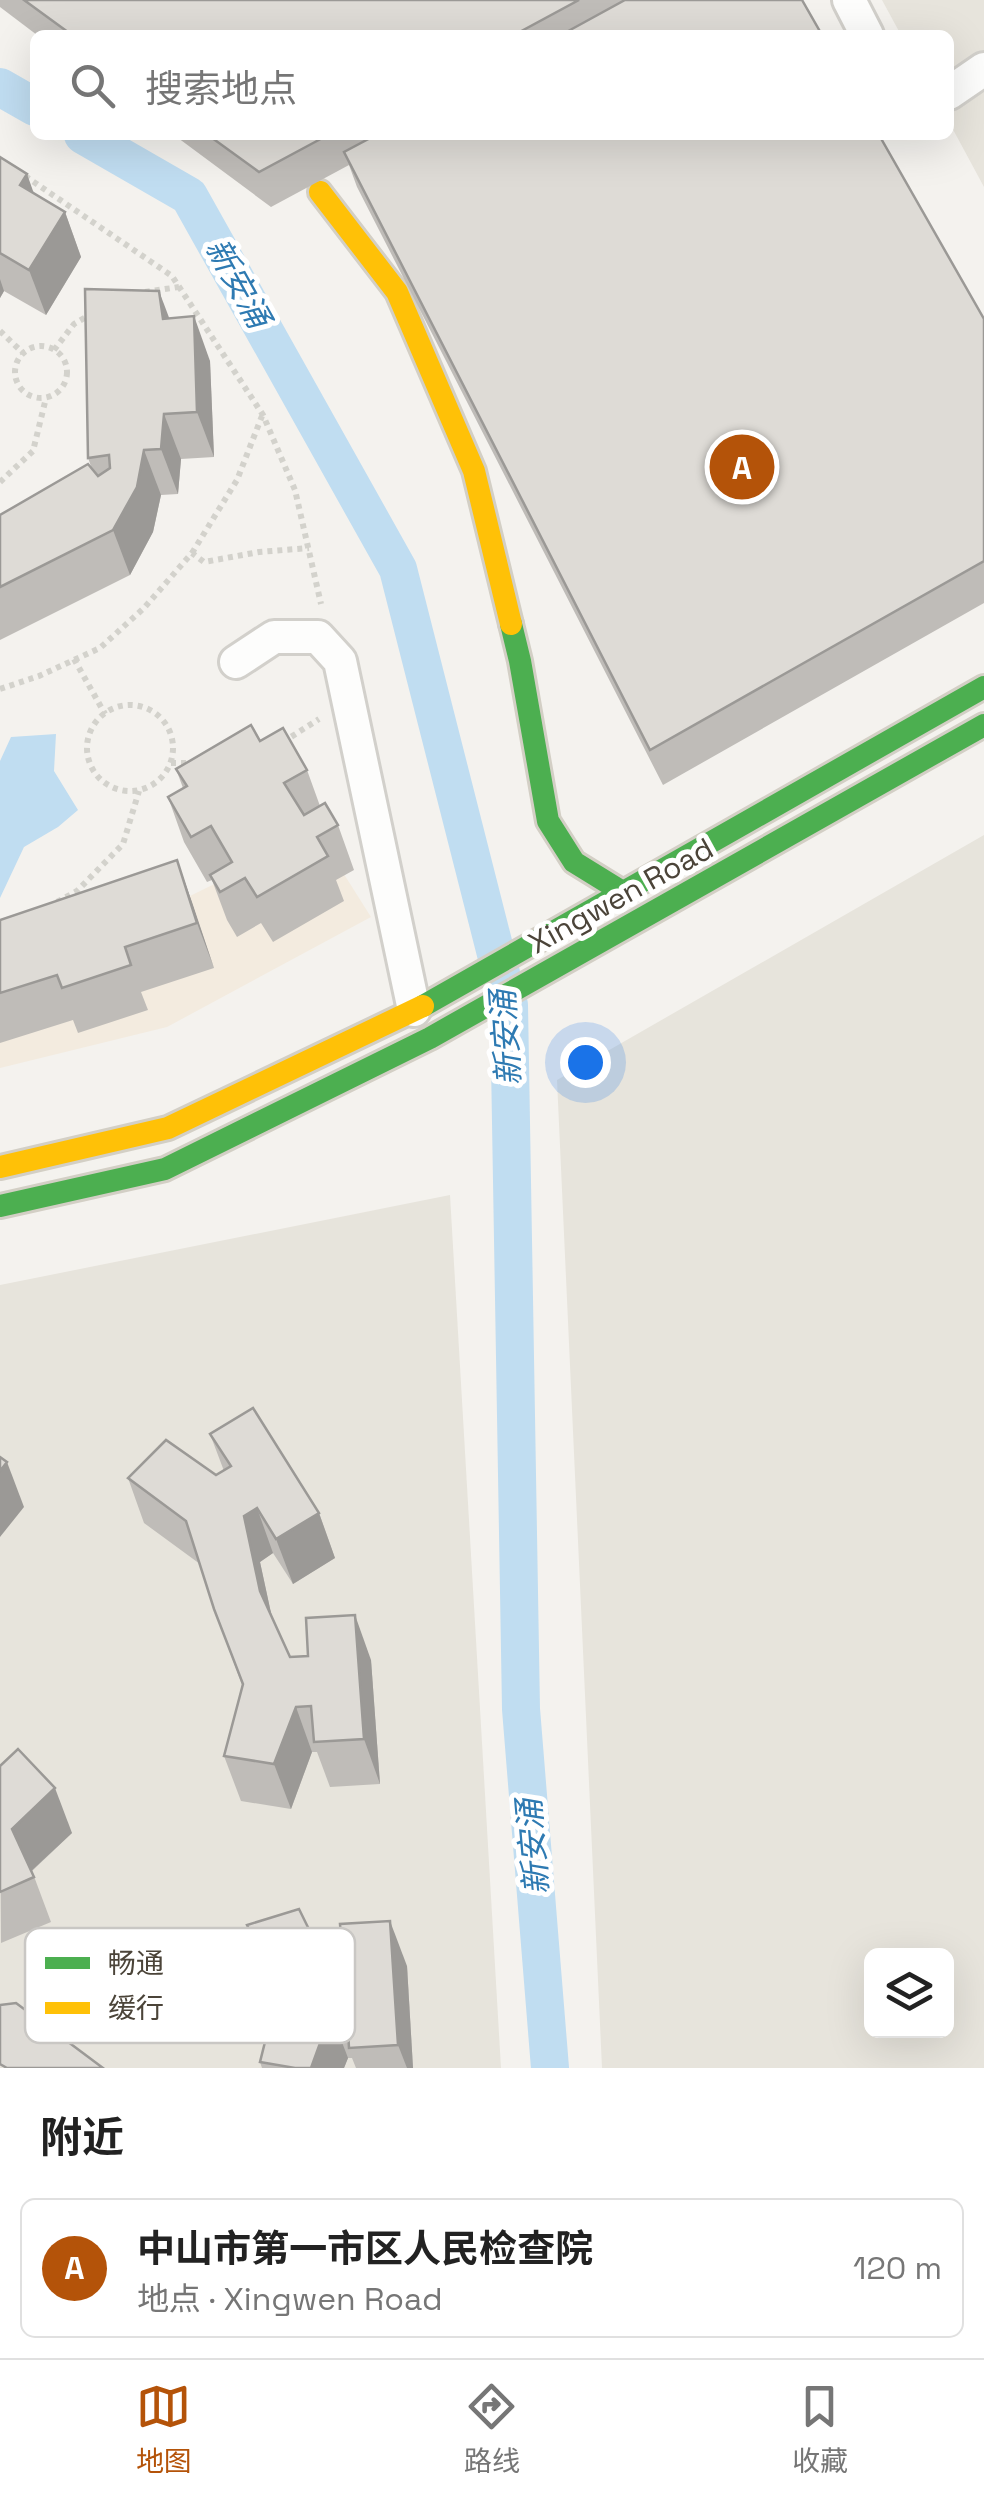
<!DOCTYPE html>
<html lang="zh">
<head>
<meta charset="utf-8">
<style>
	body { margin:0; font-family:"Space Grotesk","Noto Sans SC",sans-serif; background:#f2f2f2; color:#222 }
	.controls { position:absolute; right:30px; bottom:30px; display:grid; overflow:hidden; border-radius:15px; box-shadow:0 10px 40px #0002 }
	.controls button { width:90px; height:90px; display:grid; place-items:center; padding:0; border:0; border-bottom:2px solid #e0e0e0; background:#fff; color:#222; font:50px sans-serif }
	.you { position:absolute; left:585px; top:1062px; width:35px; height:35px; margin:-25px; border:8px solid #fff; border-radius:50%; background:#1a73e8; box-shadow:0 0 0 15px #1a73e833 }
	.badge { display:grid; place-items:center; width:65px; height:65px; border-radius:50%; background:#b45309; color:#fff; font-size:32px; font-weight:700 }
	.pin { position:absolute; translate:-50% -50%; border:5px solid #fff; box-shadow:0 2px 10px #0006 }
	.list { margin:0; padding:0; list-style:none }
	h2 { display:flex; justify-content:space-between; align-items:center; height:130px; margin:0; padding:0 40px; font-size:42px }
	h2 small { font-size:32px; font-weight:400; color:#767676 }
	.list li { display:grid; grid-template-columns:65px 1fr auto; gap:30px; align-items:center; box-sizing:border-box; height:140px; margin:0 20px 20px; padding:0 20px; border:2px solid #e0e0e0; border-radius:15px }
	.list b { display:block; font-size:38px; white-space:nowrap }
	.list p { margin:0; font-size:32px; white-space:nowrap; color:#767676 }
	.list em { font-size:32px; font-style:normal; color:#767676 }
	.icon { flex:none; width:55px; height:55px; fill:none; stroke:currentColor; stroke-width:2; stroke-linecap:round; stroke-linejoin:round }
	.map { position:relative; flex:none; width:984px; height:2068px; overflow:hidden }
	.search { position:absolute; background:#fff; box-shadow:0 10px 40px #0002; left:30px; right:30px; top:30px; height:110px; display:flex; align-items:center; gap:25px; box-sizing:border-box; padding:0 35px; border-radius:15px; color:#767676; font-size:38px }
	.sheet { height:290px; background:#fff }
	nav { display:flex; justify-content:space-around; align-items:center; box-sizing:border-box; height:140px; border-top:2px solid #e0e0e0; background:#fff; font-size:28px; color:#767676 }
	nav a { display:grid; justify-items:center; gap:5px }
	nav .on { color:#b45309 }
	.map>svg:first-child { display:block }
</style>
</head>
<body>
<div class="map">
<svg width="984" height="2068" viewBox="0 0 984 2068">
	<rect width="100%" height="100%" fill="#f4f2ee"/>
	<!-- residential -->
	<g fill="#e7e4dc" fill-rule="evenodd">
		<polygon points="882,0 984,0 984,187 949,122 949,35 901,35"/>
		<path d="M 984,835 L 984,2068 L 602,2068 L 557,1080 ZM 872,1956 L 946,1956 L 946,2030 L 872,2030 Z"/>
		<polygon points="450,1195 501,2068 0,2068 0,1285"/>
	</g>
	<!-- commercial -->
	<polygon fill="#f3ebdf" points="318,833 371,917 167,1027 0,1068 0,957 125,928"/>
	<!-- water -->
	<polygon fill="#c0ddf1" points="56,734 54,771 78,810 58,827 24,847 0,898 0,761 11,737"/>
	<g fill="none" stroke-linecap="round" stroke-linejoin="round">
		<!-- canal -->
		<g stroke="#c0ddf1" stroke-width="38">
			<polyline points="0,87 35,107"/>
			<polyline points="83,135 189,196 398,569 509,1005 521,1709 550,2068"/>
		</g>
		<defs>
			<g id="street">
				<polyline points="849,0 867,35"/>
				<polyline points="949,93 984,69"/>
				<polyline points="236,662 274,637 318,637 340,661 414,1010"/>
			</g>
			<g id="fast">
				<polyline points="511,624 520,661 548,821 574,862 621,891"/>
				<polyline points="423,1006 984,687"/>
				<polyline points="0,1206 165,1169 430,1038 984,725"/>
			</g>
			<g id="slow">
				<polyline points="320,192 397,292 474,471 511,624"/>
				<polyline points="0,1167 168,1128 423,1006"/>
			</g>
		</defs>
		<!-- street casing -->
		<use href="#street" stroke="#d2d0cb" stroke-width="38"/>
		<!-- fast casing -->
		<use href="#fast" stroke="#d3cfc5" stroke-width="28"/>
		<!-- slow casing -->
		<use href="#slow" stroke="#d3cfc5" stroke-width="28"/>
		<!-- path -->
		<g stroke="#d3d2cc" stroke-width="6" stroke-dasharray="5 5" stroke-linecap="butt">
			<polyline points="25,176 172,276 263,415 295,490 321,604"/>
			<polyline points="145,292 179,287"/>
			<polyline points="0,331 23,353"/>
			<circle cx="41" cy="372" r="26"/>
			<polyline points="54,350 74,324 93,313"/>
			<polyline points="0,482 33,451 46,398"/>
			<polyline points="192,553 237,480 262,416"/>
			<polyline points="74,659 105,714"/>
			<polyline points="0,689 39,676 100,648 144,608 192,553 204,562 259,552 309,548"/>
			<circle cx="130" cy="748" r="43"/>
			<polyline points="283,742 319,719"/>
			<polyline points="171,763 194,763"/>
			<polyline points="57,902 77,891 123,844 139,791"/>
		</g>
		<!-- street -->
		<use href="#street" stroke="#fdfdfc" stroke-width="32"/>
		<!-- fast -->
		<use href="#fast" stroke="#4caf50" stroke-width="22"/>
		<!-- slow -->
		<use href="#slow" stroke="#ffc107" stroke-width="22"/>
	</g>
	<!-- wall -->
	<g fill="#bfbcb8">
		<polygon points="0,0 802,0 822,35 37,35 0,7"/>
		<polygon points="174,135 879,135 984,319 984,603 663,785 357,187 349,165 271,207"/>
		<polygon points="0,157 34,193 65,212 81,257 46,315 4,291 0,298"/>
		<polygon points="169,319 210,361 214,457 181,459 178,494 161,495 153,532 130,575 0,640 0,515 92,469 88,458"/>
		<polygon points="260,741 307,770 320,806 338,825 354,870 336,880 344,901 273,942 261,923 237,937 227,920 212,880 207,882 184,842 168,797 183,788 176,769"/>
		<polygon points="177,860 214,968 141,992 148,1010 78,1033 73,1020 0,1043 0,920"/>
		<polygon points="210,1434 319,1513 335,1558 293,1584 273,1553 260,1562 272,1618 290,1657 371,1660 380,1784 330,1787 317,1752 312,1752 291,1809 241,1801 224,1756 242,1685 214,1609 200,1564 144,1523 128,1478 216,1475 224,1471"/>
		<polygon points="0,1766 72,1833 32,1871 51,1922 1,1943"/>
		<polygon points="247,1925 326,1964 407,1966 413,2068 356,2068 352,2058 348,2058 344,2068 262,2068 260,2062 276,1998 263,1970"/>
	</g>
	<!-- shaded-wall -->
	<g fill="#9b9996">
		<polygon points="27,174 43,219 20,185"/>
		<polygon points="65,212 81,257 46,315 29,270"/>
		<polygon points="0,279 4,291 0,298"/>
		<polygon points="159,291 176,336 163,319"/>
		<polygon points="194,316 210,361 214,457 197,412"/>
		<polygon points="164,414 181,459 178,494 161,449"/>
		<polygon points="144,450 161,495 153,532 130,575 113,530"/>
		<polygon points="177,860 193,905 214,968 197,923"/>
		<polygon points="7,1462 24,1507 0,1537 0,1471"/>
		<polygon points="257,1508 273,1553 260,1562 276,1636 260,1591 244,1516"/>
		<polygon points="319,1513 335,1558 293,1584 276,1539"/>
		<polygon points="355,1615 371,1660 380,1784 364,1739"/>
		<polygon points="296,1707 312,1752 291,1809 274,1764"/>
		<polygon points="55,1788 72,1833 28,1874 12,1829"/>
		<polygon points="390,1921 407,1966 413,2068 407,2068 398,2045"/>
		<polygon points="331,2013 348,2058 344,2068 311,2068"/>
	</g>
	<!-- building -->
	<g fill="#dedbd6" stroke="#9b9996" stroke-width="2.5">
		<polygon points="24,0 579,0 514,35 72,35"/>
		<polygon points="625,0 802,0 822,35 561,35"/>
		<polygon points="208,135 328,135 259,172"/>
		<polygon points="376,135 879,135 984,319 984,561 650,750 344,152"/>
		<polygon points="0,157 27,174 20,185 65,212 29,270 0,253"/>
		<polygon points="85,289 159,291 163,319 194,316 197,412 164,414 161,449 144,450 137,487 113,530 0,587 0,515 88,464 98,476 110,468 109,455 88,458"/>
		<polygon points="251,725 260,741 283,728 307,770 284,783 304,815 325,803 338,825 317,837 328,856 257,897 245,878 220,892 210,875 232,862 211,826 191,837 168,797 187,786 176,769"/>
		<polygon points="177,860 197,923 125,947 131,965 62,988 57,975 0,993 0,920"/>
		<polygon points="253,1408 319,1513 276,1539 257,1508 244,1516 260,1591 290,1657 308,1656 306,1618 355,1615 364,1739 314,1742 311,1706 296,1707 274,1764 224,1756 243,1684 214,1609 186,1521 128,1478 166,1440 216,1475 231,1466 210,1434"/>
		<polygon points="0,1457 7,1462 0,1471"/>
		<polygon points="18,1749 55,1788 12,1829 34,1877 0,1892 0,1766"/>
		<polygon points="299,1909 326,1964 343,1962 340,1924 390,1921 398,2045 349,2048 347,2012 331,2013 311,2068 295,2068 260,2062 278,1990 247,1925"/>
		<polygon points="16,2003 103,2068 7,2068 0,2064 0,2005"/>
	</g>
	<g text-anchor="middle" stroke-width="10" stroke-linejoin="round" paint-order="stroke">
		<!-- street labels -->
		<g font-size="30" fill="#4b4439" stroke="#fff">
			<text transform="translate(621 896) rotate(-29)" y="10">Xingwen Road</text>
		</g>
		<!-- water labels -->
		<g font-size="32" font-style="italic" fill="#2e7ab2" stroke="#fff">
			<text transform="translate(238 283) rotate(61)" y="11">新安涌</text>
			<text transform="translate(506 1038) rotate(-94)" y="11">新安涌</text>
			<text transform="translate(533 1847) rotate(-95)" y="11">新安涌</text>
		</g>
	</g>
	<!-- legend -->
	<rect x="25" y="1928" width="330" height="115" rx="15" fill="#fff" stroke="#c9c7c4" stroke-width="2.5"/>
	<rect x="45" y="1957" width="45" height="12" fill="#4caf50"/>
	<rect x="45" y="2002" width="45" height="12" fill="#ffc107"/>
	<g font-size="28" fill="#4b4439">
		<text x="108" y="1973">畅通</text>
		<text x="108" y="2018">缓行</text>
	</g>
</svg>
<div class="controls">
<button><svg class="icon" aria-label="layers" viewBox="0 0 24 24"><path d="M12 4l9 5-9 5-9-5zM3 14l9 5 9-5"/></svg></button>
</div>
<div class="you"></div>
<div class="pin badge" style="left:742px;top:467px">A</div>
<div class="search"><svg class="icon" aria-label="search" viewBox="0 0 24 24"><circle cx="10" cy="10" r="6"/><path d="M15 15l6 6"/></svg>搜索地点</div>
</div>
<section class="sheet">
<h2>附近<small></small></h2>
<ul class="list">
<li><span class="badge">A</span><div><b>中山市第一市区人民检查院</b><p>地点 · Xingwen Road</p></div><em>120 m</em></li>
</ul>
</section>
<nav>
<a class="on"><svg class="icon" aria-label="map" viewBox="0 0 24 24"><path d="M3 6l6-2 6 2 6-2v14l-6 2-6-2-6 2zM9 4v14M15 6v14"/></svg>地图</a>
<a><svg class="icon" aria-label="directions" viewBox="0 0 24 24"><path d="M12 3l9 9-9 9-9-9zM9 14v-3h6M13 9l2 2-2 2"/></svg>路线</a>
<a><svg class="icon" aria-label="saved" viewBox="0 0 24 24"><path d="M7 4h10v16l-5-4-5 4z"/></svg>收藏</a>
</nav>
</body>
</html>
